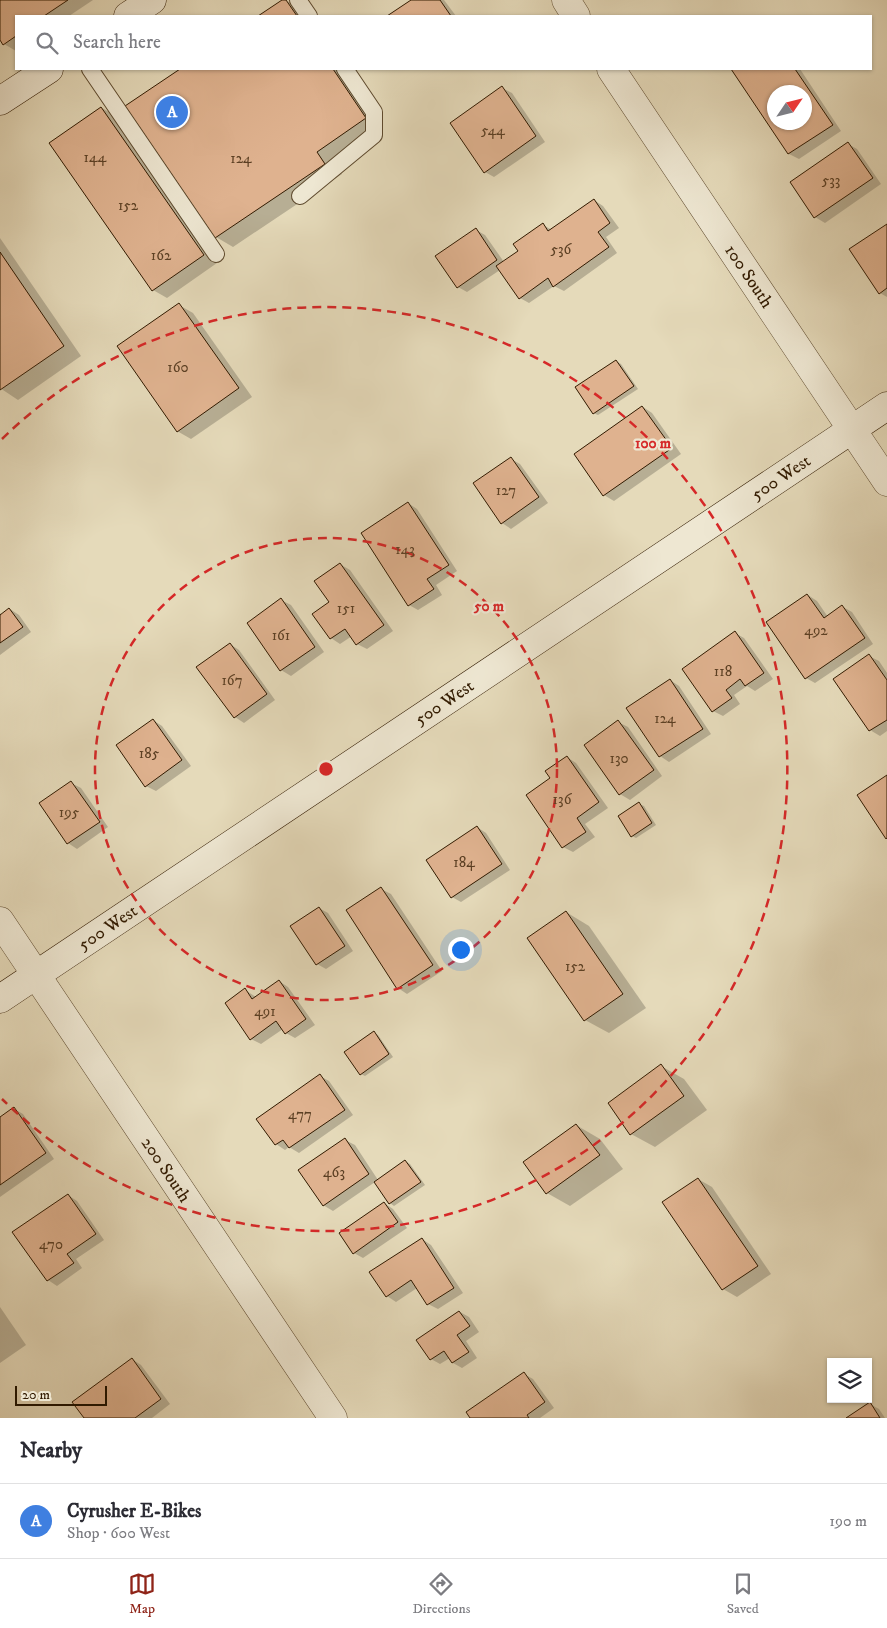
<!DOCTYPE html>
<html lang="en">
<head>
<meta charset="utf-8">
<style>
	body { margin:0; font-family:"IM FELL DW Pica",serif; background:#f7f7f7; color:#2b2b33 }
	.controls { position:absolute; right:15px; bottom:15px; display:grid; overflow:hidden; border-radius:0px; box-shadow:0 1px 4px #0004 }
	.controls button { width:45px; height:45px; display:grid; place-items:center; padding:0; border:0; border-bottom:1px solid #e1e1e2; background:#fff; color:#2b2b33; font:25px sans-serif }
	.compass { position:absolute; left:767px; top:85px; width:45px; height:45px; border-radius:50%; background:#fff; box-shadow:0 1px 4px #0004; rotate:55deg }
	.scale { position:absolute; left:15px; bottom:12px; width:92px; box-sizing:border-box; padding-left:5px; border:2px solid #311a00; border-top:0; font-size:14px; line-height:18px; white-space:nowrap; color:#311a00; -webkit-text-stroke:4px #eee7d2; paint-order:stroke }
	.you { position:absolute; left:460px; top:949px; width:18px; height:18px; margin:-12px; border:4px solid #fff; border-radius:50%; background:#1a73e8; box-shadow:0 0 0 8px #1a73e833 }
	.badge { display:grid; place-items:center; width:32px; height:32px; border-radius:50%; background:#8f2418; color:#fff; font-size:16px; font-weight:700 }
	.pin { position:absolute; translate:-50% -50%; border:2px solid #fff; box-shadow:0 1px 5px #0006 }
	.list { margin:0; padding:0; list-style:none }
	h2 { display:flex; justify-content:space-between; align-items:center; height:65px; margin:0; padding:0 20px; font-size:21px }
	h2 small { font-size:16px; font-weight:400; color:#7c7c81 }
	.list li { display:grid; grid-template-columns:32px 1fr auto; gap:15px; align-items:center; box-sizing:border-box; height:75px; padding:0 20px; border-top:1px solid #e1e1e2 }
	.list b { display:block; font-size:19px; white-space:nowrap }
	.list p { margin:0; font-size:16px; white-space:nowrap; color:#7c7c81 }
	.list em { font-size:16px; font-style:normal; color:#7c7c81 }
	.icon { flex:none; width:28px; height:28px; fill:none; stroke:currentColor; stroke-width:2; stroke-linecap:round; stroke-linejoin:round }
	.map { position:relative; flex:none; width:887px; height:1418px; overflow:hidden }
	.search { position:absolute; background:#fff; box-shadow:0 1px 4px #0004; left:15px; right:15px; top:15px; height:55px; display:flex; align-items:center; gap:12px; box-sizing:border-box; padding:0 18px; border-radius:0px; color:#7c7c81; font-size:19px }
	.sheet { height:140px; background:#fff }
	nav { display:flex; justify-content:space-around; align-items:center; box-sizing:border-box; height:70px; border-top:1px solid #e1e1e2; background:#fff; font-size:14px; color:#7c7c81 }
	nav a { display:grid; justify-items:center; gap:2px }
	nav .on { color:#8f2418 }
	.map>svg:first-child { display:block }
</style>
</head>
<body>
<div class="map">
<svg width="887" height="1418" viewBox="0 0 887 1418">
	<rect width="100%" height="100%" fill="#e5daba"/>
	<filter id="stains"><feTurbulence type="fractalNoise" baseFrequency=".004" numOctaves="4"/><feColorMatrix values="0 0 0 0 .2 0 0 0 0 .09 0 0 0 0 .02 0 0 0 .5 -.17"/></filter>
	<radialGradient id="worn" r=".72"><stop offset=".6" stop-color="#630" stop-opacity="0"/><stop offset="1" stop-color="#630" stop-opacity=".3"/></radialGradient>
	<!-- shadow -->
	<g fill="#0003" fill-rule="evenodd">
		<polygon points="0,0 93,0 69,16 16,16 16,51 4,44 0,38"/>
		<polygon points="285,0 303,10 307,16 260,16"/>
		<polygon points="413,0 444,0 456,16 389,16"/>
		<polygon points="183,69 343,69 383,129 334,162 342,174 233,247 216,237 127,106"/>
		<path d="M 733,69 L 800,69 L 841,131 L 799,159 L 789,154 ZM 774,92 L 804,92 L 804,122 L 774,122 Z"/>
		<polygon points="502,88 512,93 545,142 494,177 485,172"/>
		<polygon points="102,108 116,116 217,263 167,298 153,290"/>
		<polygon points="848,144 857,149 881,184 825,223 815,217 791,182"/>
		<polygon points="594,200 603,206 619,228 606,237 617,253 564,291 554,286 529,303 520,298 500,270 467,292 458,287 476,230 485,235 504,262 520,251 543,225 552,230"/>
		<polygon points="887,225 887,297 880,293"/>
		<polygon points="0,238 81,356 18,400 0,388"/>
		<polygon points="179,305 193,313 252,397 191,439 177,431"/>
		<polygon points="616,361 621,364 638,389 598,415 593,413"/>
		<polygon points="643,407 652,413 681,454 614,501 604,495 575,454"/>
		<polygon points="511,459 520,464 548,503 511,529 502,523"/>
		<polygon points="408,503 417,509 457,571 436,585 442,595 418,610 409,605"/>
		<polygon points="340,564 350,570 393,631 367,649 357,644 352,636 340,644 331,638 314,614 330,602"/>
		<polygon points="808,595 817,601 828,617 843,607 852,612 873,644 815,683 806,678"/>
		<polygon points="281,600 291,605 324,652 291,676 281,670 248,624"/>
		<polygon points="10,609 19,615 31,632 0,655 0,613 2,615"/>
		<polygon points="735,633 744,638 773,679 755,691 747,686 734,695 740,704 723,716 713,711"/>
		<polygon points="230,644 239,650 275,700 244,723 235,717"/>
		<polygon points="869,656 879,661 887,673 887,731 880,736 870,730 835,679"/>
		<polygon points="670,680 679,686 711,734 669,762 660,756"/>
		<polygon points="153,720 162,726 191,766 156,791 146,786"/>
		<polygon points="618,722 628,727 662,776 630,800 620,794 585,745"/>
		<polygon points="567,757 576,763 608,808 585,824 595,837 573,852 563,847 552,778"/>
		<polygon points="71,783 81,788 108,827 77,849 68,843"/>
		<polygon points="639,804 644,806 656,825 636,838 632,836"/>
		<polygon points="477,827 486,833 510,870 461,902 452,897"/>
		<polygon points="381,889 391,894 442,971 407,994 398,988"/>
		<polygon points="319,908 328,913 353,951 326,969 317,964"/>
		<polygon points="566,912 589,926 646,1008 609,1033 585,1020"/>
		<polygon points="279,981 288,987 315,1025 295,1038 286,1033 283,1029 261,1044 251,1039 245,990 256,997"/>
		<polygon points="374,1033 378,1035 393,1057 365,1076 361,1074"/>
		<polygon points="661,1066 684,1079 707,1110 655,1147 631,1134"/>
		<polygon points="320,1076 329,1081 353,1115 299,1153 289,1147 285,1150 276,1144"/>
		<polygon points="14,1109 23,1114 54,1159 0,1197 0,1118"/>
		<polygon points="576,1125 600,1139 623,1169 570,1206 547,1193"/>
		<polygon points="345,1140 355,1145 378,1180 405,1161 410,1164 425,1185 394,1206 390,1203 375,1182 333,1211 323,1205"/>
		<polygon points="698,1179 712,1187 771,1274 737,1297 723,1289"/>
		<polygon points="68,1195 77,1201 104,1240 76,1259 82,1268 57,1286 48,1280"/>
		<polygon points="384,1203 393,1209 407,1228 363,1258 354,1253"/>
		<polygon points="422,1239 431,1245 463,1293 438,1309 428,1304 417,1288 396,1302 387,1296"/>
		<polygon points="0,1307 26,1345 0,1363"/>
		<polygon points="460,1312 469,1317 479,1332 466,1341 477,1358 462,1368 453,1363 450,1358 440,1364 431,1359"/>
		<polygon points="132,1359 141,1365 170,1404 152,1418 86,1418"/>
		<polygon points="524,1374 533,1379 554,1408 540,1418 472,1418"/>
		<polygon points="870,1404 879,1409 885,1418 848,1418"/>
	</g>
	<!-- building -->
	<g fill="#dfb28f" stroke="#311a00" fill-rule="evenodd">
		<polygon points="0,0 68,0 44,16 16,16 16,36 3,45 0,40"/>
		<polygon points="282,0 286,0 297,16 258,16"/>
		<polygon points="411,0 440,0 451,16 387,16"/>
		<polygon points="180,69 333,69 366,118 317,152 325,164 215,238 125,106"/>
		<path d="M 731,69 L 795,69 L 833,125 L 788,154 ZM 774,92 L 804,92 L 804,122 L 774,122 Z"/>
		<polygon points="502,86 536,136 484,173 450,123"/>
		<polygon points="101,107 204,255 152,291 49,143"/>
		<polygon points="848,142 873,178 814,218 790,182"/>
		<polygon points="594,199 610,223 598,232 609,247 553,287 548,278 519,299 496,266 518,251 513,244 543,223 548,231"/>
		<polygon points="887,224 887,288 879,294 849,249"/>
		<polygon points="476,228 497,260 457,288 435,256"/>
		<polygon points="0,252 64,346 0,390"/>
		<polygon points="179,303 239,388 177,432 117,346"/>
		<polygon points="616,360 634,386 593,414 575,387"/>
		<polygon points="642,406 672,448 603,496 574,454"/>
		<polygon points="511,457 539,497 501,524 473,483"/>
		<polygon points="408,502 449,565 427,579 434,589 408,606 361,533"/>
		<polygon points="340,563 384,625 356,645 345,629 330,639 312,614 329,602 314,581"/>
		<polygon points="807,594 824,618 842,605 865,638 805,679 766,622"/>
		<polygon points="281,598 315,647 280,671 247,623"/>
		<polygon points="9,608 23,627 0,643 0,615"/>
		<polygon points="735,631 764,673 745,686 740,679 726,690 732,698 712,712 682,669"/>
		<polygon points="230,643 267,694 234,718 196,667"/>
		<polygon points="869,654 887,680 887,720 869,731 833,679"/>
		<polygon points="670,679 703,729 659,757 626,708"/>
		<polygon points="153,719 182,760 145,787 116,745"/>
		<polygon points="618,720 654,770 619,795 584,745"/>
		<polygon points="567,756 599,802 577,818 586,832 562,848 526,795 550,778 545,771"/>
		<polygon points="887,775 887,838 886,839 857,795"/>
		<polygon points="71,781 100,822 67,844 39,803"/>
		<polygon points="639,802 652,823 631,837 618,816"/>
		<polygon points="477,826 502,864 451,898 426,860"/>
		<polygon points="381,887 433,965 397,989 346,910"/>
		<polygon points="319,907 345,946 316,965 290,926"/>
		<polygon points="566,911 623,994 584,1021 527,938"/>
		<polygon points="279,980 306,1019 285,1034 276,1021 250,1040 225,1003 245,988 252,999"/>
		<polygon points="374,1031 389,1054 360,1075 344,1052"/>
		<polygon points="661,1064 684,1096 630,1135 608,1103"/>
		<polygon points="320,1074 345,1110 289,1148 283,1140 275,1145 256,1119"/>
		<polygon points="14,1107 46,1153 0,1185 0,1117"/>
		<polygon points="576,1124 600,1155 546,1194 523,1162"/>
		<polygon points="345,1138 369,1174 323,1206 298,1170"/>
		<polygon points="405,1160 421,1182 389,1204 374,1182"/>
		<polygon points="698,1178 758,1266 722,1290 662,1202"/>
		<polygon points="68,1194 96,1234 67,1254 74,1263 47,1281 12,1232"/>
		<polygon points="384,1202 398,1222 353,1254 339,1233"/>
		<polygon points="422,1238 454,1288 427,1305 411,1280 386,1297 369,1272"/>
		<polygon points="459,1311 470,1326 457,1335 469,1352 452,1363 444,1351 430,1360 416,1340"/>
		<polygon points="132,1358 161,1399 135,1418 84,1418 72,1402"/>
		<polygon points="524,1372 545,1402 527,1415 529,1418 470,1418 466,1412"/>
		<polygon points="870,1402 880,1418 846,1418"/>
	</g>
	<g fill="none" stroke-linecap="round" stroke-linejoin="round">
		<defs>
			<g id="lane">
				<polyline points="298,0 309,16"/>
				<polyline points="90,69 216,254"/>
				<polyline points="300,196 374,135 374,112 345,69"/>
			</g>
			<g id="street">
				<polyline points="566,0 576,16"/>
				<path id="s1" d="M 611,69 L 887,482"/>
				<path id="s2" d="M 0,921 L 333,1418"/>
			</g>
			<g id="secondary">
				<polyline points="128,16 152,0"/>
				<polyline points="0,101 49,69"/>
				<path id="s3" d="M 0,999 L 887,406"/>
			</g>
		</defs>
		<!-- lane casing -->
		<use href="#lane" stroke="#5e4a2e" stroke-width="18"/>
		<!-- street casing -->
		<use href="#street" stroke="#5e4a2e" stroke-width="29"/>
		<!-- secondary casing -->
		<use href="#secondary" stroke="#311a00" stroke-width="29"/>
		<!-- lane -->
		<use href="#lane" stroke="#eee7d2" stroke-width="16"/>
		<!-- street -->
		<use href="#street" stroke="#eee7d2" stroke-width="28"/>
		<!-- secondary -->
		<use href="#secondary" stroke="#eee7d2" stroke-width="28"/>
	</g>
	<!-- distance rings -->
	<g fill="none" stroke="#d62828" stroke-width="2.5" stroke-dasharray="9 6">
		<circle cx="326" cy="769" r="231"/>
		<path d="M2 439A462 462 0 1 1 2 1099"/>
	</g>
	<g text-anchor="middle" stroke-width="4.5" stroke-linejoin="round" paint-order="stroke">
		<!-- number labels -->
		<g font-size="15" fill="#5c4024">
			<text x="493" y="135">544</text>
			<text x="95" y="162">144</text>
			<text x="241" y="163">124</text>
			<text x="831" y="185">533</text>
			<text x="128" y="210">152</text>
			<text x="561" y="254">536</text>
			<text x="161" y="260">162</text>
			<text x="178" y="372">160</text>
			<text x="506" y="495">127</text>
			<text x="405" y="554">143</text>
			<text x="346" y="613">151</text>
			<text x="816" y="635">492</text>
			<text x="281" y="640">161</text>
			<text x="723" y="676">118</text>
			<text x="232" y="685">167</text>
			<text x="665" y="723">124</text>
			<text x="149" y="758">185</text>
			<text x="619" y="763">130</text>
			<text x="562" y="804">136</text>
			<text x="69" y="817">195</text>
			<text x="464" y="867">184</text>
			<text x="575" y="971">152</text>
			<text x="265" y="1016">491</text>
			<text x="300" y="1119">477</text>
			<text x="334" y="1177">463</text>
			<text x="51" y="1249">470</text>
		</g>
		<!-- street labels -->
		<g font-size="18" fill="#311a00" stroke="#eee7d2">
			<text dy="6" stroke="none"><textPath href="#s1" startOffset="249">100 South</textPath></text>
			<text dy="6" stroke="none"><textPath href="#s3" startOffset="939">500 West</textPath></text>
			<text dy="6" stroke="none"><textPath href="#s3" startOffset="534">500 West</textPath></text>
			<text dy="6" stroke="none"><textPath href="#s3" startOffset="129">500 West</textPath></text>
			<text dy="6" stroke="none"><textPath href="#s2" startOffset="299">200 South</textPath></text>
		</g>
	</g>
	<circle cx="326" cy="769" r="8" fill="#d62828" stroke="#eee7d2" stroke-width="2.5"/>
	<g font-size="15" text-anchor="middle" font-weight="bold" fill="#d62828" stroke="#eee7d2" stroke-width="4.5" stroke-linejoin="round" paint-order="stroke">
		<text x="653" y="448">100 m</text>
		<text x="489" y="611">50 m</text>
	</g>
	<rect width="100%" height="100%" filter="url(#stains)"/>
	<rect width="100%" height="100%" fill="url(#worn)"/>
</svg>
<div class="controls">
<button><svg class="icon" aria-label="layers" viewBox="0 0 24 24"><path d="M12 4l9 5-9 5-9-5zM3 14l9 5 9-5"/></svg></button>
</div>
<svg class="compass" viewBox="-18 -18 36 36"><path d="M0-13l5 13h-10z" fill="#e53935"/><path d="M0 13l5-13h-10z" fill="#7c7c81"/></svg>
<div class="scale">20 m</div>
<div class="you"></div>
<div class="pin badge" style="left:172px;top:112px;background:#3f7fe0">A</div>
<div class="search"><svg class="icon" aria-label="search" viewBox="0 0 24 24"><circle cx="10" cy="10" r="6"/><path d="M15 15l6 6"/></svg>Search here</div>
</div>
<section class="sheet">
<h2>Nearby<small></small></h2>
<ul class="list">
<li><span class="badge" style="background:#3f7fe0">A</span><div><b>Cyrusher E-Bikes</b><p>Shop · 600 West</p></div><em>190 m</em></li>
</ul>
</section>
<nav>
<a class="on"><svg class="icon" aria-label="map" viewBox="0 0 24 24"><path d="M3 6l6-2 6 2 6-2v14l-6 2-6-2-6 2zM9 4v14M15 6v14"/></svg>Map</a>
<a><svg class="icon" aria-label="directions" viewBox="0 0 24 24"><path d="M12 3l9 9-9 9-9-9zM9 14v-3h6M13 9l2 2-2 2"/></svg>Directions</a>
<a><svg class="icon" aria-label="saved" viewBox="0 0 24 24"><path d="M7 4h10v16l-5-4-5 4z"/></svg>Saved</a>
</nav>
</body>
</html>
